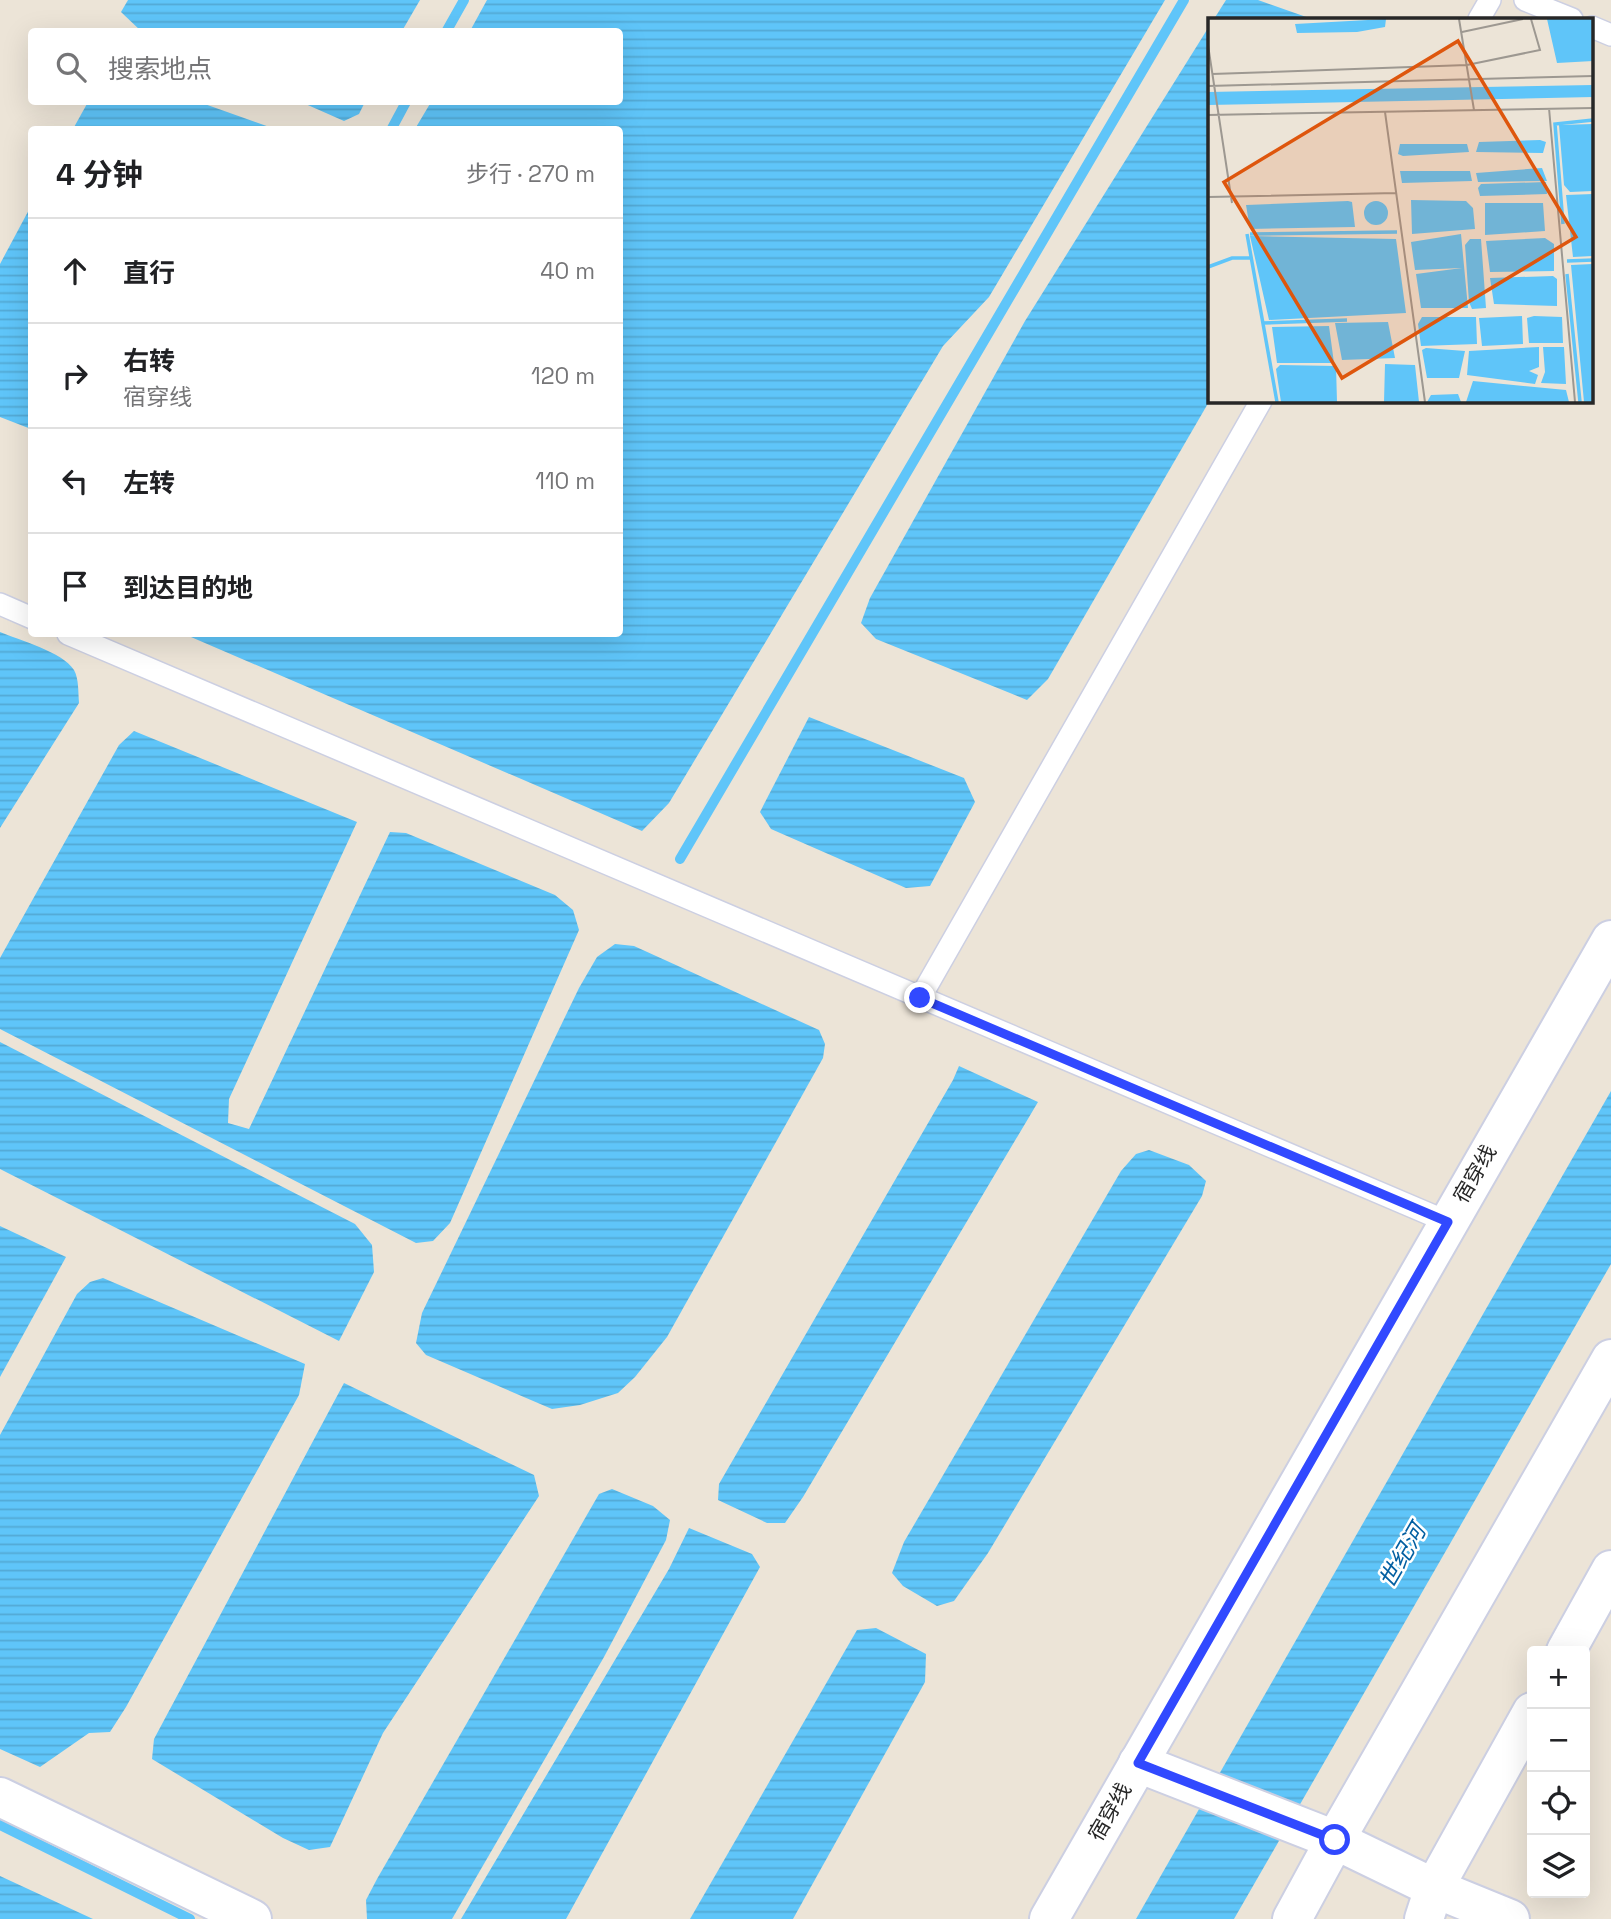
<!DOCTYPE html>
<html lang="zh">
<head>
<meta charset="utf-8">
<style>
	body { margin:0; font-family:"Space Grotesk","Noto Sans SC",sans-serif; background:#f6f6f6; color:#202124 }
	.controls { position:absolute; right:21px; bottom:21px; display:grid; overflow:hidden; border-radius:7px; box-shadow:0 7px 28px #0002 }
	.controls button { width:63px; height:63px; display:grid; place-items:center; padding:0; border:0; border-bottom:2px solid #e0e0e0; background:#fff; color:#202124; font:35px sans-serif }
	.stop { position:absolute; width:21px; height:21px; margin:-16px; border:5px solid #3149ff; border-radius:50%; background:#fff }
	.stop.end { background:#3149ff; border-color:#fff; box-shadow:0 2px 7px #0008 }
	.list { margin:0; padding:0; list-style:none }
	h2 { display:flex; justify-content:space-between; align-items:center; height:91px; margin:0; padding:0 28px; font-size:30px }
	h2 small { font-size:23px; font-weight:400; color:#757577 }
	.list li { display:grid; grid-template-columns:46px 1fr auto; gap:21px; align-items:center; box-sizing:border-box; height:105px; padding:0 28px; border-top:2px solid #e0e0e0 }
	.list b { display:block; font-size:26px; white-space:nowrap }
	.list p { margin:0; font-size:23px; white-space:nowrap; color:#757577 }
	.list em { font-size:23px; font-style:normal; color:#757577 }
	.icon { flex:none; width:38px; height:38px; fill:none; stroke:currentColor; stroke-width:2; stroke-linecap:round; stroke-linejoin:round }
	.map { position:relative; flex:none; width:1611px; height:1919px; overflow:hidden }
	.search { position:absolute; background:#fff; box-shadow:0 7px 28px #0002; left:28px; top:28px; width:595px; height:77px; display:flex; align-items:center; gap:18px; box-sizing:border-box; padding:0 24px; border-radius:7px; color:#757577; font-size:26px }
	.panel { position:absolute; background:#fff; box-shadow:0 7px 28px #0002; left:28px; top:126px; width:595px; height:511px; border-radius:7px }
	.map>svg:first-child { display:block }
</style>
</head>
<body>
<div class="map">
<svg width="1611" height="1919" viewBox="0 0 1611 1919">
	<defs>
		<pattern id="water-rules" width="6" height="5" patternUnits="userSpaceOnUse" patternTransform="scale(1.75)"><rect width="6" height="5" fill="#5fc5f9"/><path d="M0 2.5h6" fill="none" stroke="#53a9d5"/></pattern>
	</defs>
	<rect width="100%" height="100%" fill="#ece4d7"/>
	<!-- water -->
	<g fill="url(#water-rules)">
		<polygon points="128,0 420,0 402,31 142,32 121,12"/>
		<polygon points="487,0 1165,0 989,297 943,346 669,803 642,831 184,634 620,634 620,130 415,129 431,102 620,102 620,32 470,31"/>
		<polygon points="1226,0 1258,0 1312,19 1214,19"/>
		<polygon points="1210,25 1210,400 1048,679 1027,700 876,639 861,623 870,598 1025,321"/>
		<polygon points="88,102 199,102 275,129 73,129"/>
		<polygon points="301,102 365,102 359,114 344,121"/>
		<polygon points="31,206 31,429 0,417 0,264"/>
		<path d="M 0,632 C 19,640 63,652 74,670 C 79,679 78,692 79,703 L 0,828 Z"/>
		<polygon points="809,717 964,778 975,802 930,886 906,888 771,829 760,812"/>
		<polygon points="134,731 357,822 229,1099 228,1123 249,1129 390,832 406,833 555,895 573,910 579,930 450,1223 433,1241 416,1243 0,1029 0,958 119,745"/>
		<polygon points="615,944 634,946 819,1030 825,1044 823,1058 667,1337 635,1377 618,1393 580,1405 552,1409 426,1355 416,1343 422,1313 579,988 597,957"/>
		<polygon points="0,1042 355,1224 372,1245 374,1272 339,1341 0,1169"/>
		<polygon points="959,1066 1038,1102 803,1497 785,1523 767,1523 718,1500 719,1484 953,1080"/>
		<polygon points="1611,1091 1611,1264 1234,1919 1136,1919"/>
		<polygon points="1149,1150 1189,1165 1206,1181 1202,1196 988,1553 954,1601 937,1606 903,1586 892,1573 904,1542 1121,1171 1136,1154"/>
		<polygon points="0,1226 66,1257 0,1377"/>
		<polygon points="103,1278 305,1364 299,1395 126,1707 110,1732 89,1733 40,1767 0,1749 0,1435 77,1294 90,1282"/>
		<polygon points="344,1383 534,1475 539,1496 383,1733 330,1847 309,1850 283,1838 152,1759 154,1739"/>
		<polygon points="612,1489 653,1506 670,1520 666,1540 604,1657 452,1919 367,1919 366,1900 377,1879 599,1494"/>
		<polygon points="689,1528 752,1554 760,1567 566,1919 461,1919 669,1569"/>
		<polygon points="876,1628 926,1654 925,1682 793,1919 690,1919 857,1630"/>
		<polygon points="0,1876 93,1919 0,1919"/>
	</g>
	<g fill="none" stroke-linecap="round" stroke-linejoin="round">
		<!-- stream -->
		<g stroke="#5fc5f9" stroke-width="10">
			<polyline points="446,32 464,0"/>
			<polyline points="391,130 406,102"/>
			<polyline points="680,859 1184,0"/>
			<polyline points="0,1825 190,1919"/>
		</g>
		<defs>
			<g id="service">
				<polyline points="1525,0 1572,19"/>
				<polyline points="1479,19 1490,0"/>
				<polyline points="1592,27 1611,35"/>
				<polyline points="0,604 32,618"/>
				<polyline points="68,634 1448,1222"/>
				<polyline points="920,998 1261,401"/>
			</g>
			<g id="minor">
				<polyline points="1566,1651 1611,1570"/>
				<polyline points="1138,1763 1335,1840 1434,1888 1510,1919"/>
				<polyline points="0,1797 252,1919"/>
				<polyline points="1292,1919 1335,1840 1611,1359"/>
				<polyline points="1424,1919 1434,1888 1532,1712"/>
			</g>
			<polyline id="secondary" points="1049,1919 1611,940"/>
		</defs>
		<!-- service casing -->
		<use href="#service" stroke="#cccfe2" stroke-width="24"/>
		<!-- minor casing -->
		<use href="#minor" stroke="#cccfe2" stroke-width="42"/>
		<!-- secondary casing -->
		<use href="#secondary" stroke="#cccfe2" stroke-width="42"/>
		<!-- service -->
		<use href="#service" stroke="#fff" stroke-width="21"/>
		<!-- minor -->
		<use href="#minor" stroke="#fff" stroke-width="38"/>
		<!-- secondary -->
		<use href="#secondary" stroke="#fff" stroke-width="38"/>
	</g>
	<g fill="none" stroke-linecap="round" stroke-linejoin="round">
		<!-- route -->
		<polyline stroke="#3149ff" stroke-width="9" points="920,998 1448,1222 1138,1763 1335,1840"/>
	</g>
	<g text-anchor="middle" stroke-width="5" stroke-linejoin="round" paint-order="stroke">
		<!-- street labels -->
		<g font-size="21" fill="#272727" stroke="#fff">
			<text transform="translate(1475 1174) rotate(-60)" y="7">宿穿线</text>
			<text transform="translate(1110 1812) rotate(-60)" y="7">宿穿线</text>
		</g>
		<!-- water labels -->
		<g font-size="23" font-style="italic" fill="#025fa1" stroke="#fff">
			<text transform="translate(1402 1556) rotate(-60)" y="8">世纪河</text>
		</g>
	</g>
	<!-- overview -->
	<g transform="translate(1208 18)">
		<rect width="385" height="385" fill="#ece4d7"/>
		<path d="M 178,1 L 177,9 L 149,14 L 89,15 L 87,6 ZM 339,1 L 385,1 L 385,43 L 349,45 ZM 385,67 L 385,79 L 0,87 L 0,74 ZM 385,106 L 385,173 L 362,174 L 356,167 L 351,107 ZM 332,122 L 338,124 L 335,135 L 268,134 L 271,124 ZM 192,126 L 259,126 L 261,134 L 195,138 L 190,136 ZM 334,150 L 339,163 L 270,164 L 268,155 ZM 192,153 L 262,153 L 264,163 L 194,165 ZM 338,164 L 339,176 L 272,178 L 270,170 L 273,166 ZM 385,176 L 385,238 L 365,239 L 358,177 ZM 203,182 L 258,183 L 265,190 L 267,211 L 204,216 ZM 140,183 L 144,184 L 147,209 L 42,211 L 38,187 ZM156 195a12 12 0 1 1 24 0a12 12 0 1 1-24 0ZM 277,185 L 335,185 L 337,213 L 277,217 ZM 253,216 L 260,290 L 213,290 L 208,256 L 254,250 L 207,252 L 203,224 ZM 42,218 L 188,221 L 198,295 L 61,302 ZM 337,220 L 346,226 L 346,253 L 282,254 L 278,223 ZM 262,221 L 273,221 L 278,290 L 264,291 L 261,284 L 257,227 ZM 385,246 L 385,384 L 376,384 L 363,247 ZM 345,258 L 349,261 L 349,288 L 286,286 L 282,260 ZM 314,298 L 315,326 L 274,328 L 271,300 ZM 326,298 L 354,299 L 355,325 L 321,325 L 319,300 ZM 214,299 L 268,299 L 269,326 L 213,328 L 210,306 ZM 180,304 L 187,340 L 134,342 L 127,305 ZM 121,308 L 126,345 L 69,345 L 64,309 ZM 331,329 L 331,349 L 321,353 L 330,357 L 327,366 L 259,357 L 261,333 ZM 335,329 L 356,329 L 358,366 L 333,365 L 337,354 ZM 218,330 L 257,333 L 251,360 L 219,360 L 214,332 ZM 177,346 L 207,347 L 211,384 L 176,384 ZM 72,347 L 128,348 L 129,384 L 73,384 L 68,351 ZM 265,363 L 358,372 L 361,384 L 258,384 ZM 250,376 L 253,384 L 219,384 L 223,377 Z" fill="#5fc5f9"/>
		<path fill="none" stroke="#5fc5f9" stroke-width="3.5" d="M 355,206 L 347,106 L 385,102M 39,216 L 69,384M 42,216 L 189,214M 359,243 L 385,242M 0,249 L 24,240 L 43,240M 359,256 L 372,384M 55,305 L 139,302"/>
		<path fill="none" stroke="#9d9891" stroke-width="2" d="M 251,1 L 266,92M 254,14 L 315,1M 0,27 L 24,185M 4,56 L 259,47 L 332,32 L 323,1M 0,68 L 385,58M 341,90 L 367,384M 177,94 L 217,384M 0,97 L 385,90M 0,179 L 188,175"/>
		<path fill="#de560d" fill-opacity="0.15" stroke="#de560d" stroke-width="3.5" d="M 250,23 L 368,219 L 134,360 L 16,164 Z"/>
		<rect width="385" height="385" fill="none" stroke="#272727" stroke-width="3.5"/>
	</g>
</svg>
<div class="controls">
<button>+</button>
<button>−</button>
<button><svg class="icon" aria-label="locate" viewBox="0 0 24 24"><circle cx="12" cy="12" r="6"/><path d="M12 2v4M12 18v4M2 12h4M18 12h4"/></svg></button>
<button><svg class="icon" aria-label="layers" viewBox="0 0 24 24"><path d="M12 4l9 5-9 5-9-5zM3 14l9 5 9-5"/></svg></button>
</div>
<div class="stop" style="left:1335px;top:1840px"></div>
<div class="stop end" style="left:920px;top:998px"></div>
<div class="search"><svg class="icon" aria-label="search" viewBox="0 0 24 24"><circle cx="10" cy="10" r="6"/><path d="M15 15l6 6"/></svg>搜索地点</div>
<section class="panel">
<h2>4 分钟<small>步行 · 270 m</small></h2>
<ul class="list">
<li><svg class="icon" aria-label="ahead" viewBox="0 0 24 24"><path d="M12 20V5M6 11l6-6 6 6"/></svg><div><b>直行</b></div><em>40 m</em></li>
<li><svg class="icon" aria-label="right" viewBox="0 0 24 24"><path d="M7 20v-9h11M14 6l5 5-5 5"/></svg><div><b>右转</b><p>宿穿线</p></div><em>120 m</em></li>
<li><svg class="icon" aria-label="left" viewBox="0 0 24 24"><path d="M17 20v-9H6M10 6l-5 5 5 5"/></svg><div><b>左转</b></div><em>110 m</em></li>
<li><svg class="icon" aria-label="arrive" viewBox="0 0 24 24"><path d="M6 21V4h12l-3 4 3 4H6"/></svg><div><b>到达目的地</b></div></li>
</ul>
</section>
</div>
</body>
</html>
